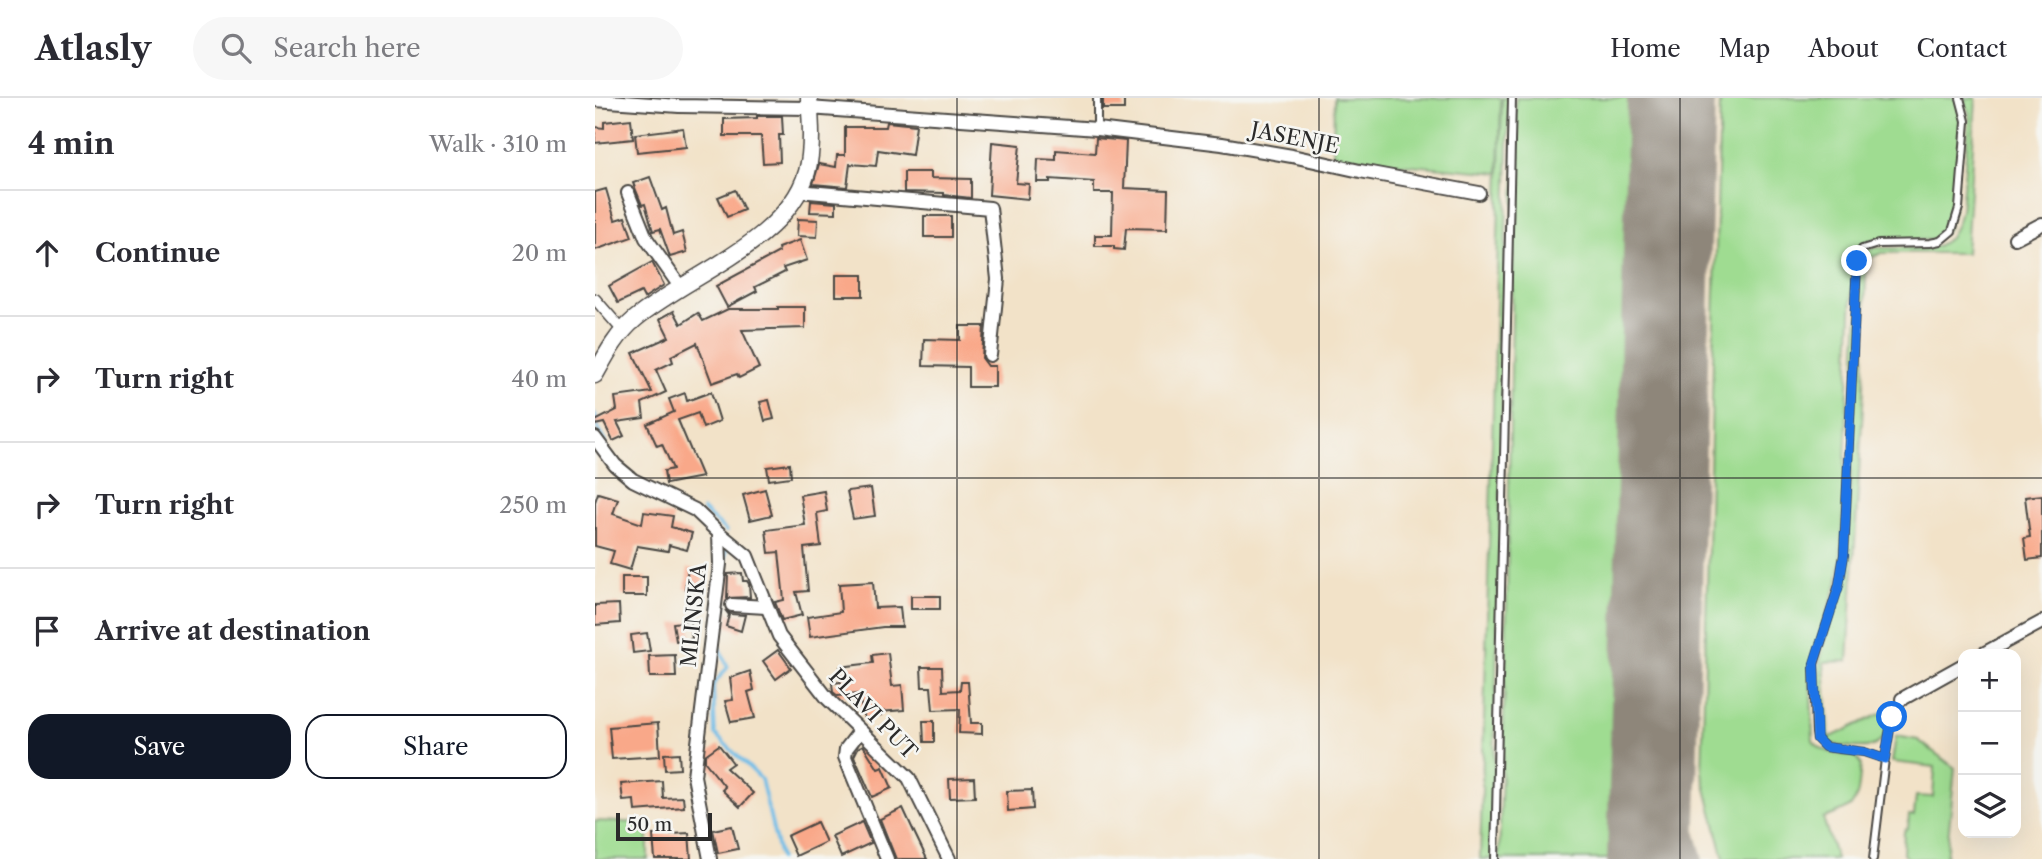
<!DOCTYPE html>
<html lang="en">
<head>
<meta charset="utf-8">
<style>
	body { margin:0; font-family:"Libre Caslon Text",serif; background:#f7f7f7; color:#2b2b33 }
	.controls { position:absolute; right:21px; bottom:21px; display:grid; overflow:hidden; border-radius:14px; box-shadow:0 7px 28px #0002 }
	.controls button { width:63px; height:63px; display:grid; place-items:center; padding:0; border:0; border-bottom:2px solid #e1e1e2; background:#fff; color:#2b2b33; font:35px sans-serif }
	.scale { position:absolute; left:21px; bottom:18px; width:96px; box-sizing:border-box; padding-left:7px; border:4px solid #2b2b2b; border-top:0; font-size:19px; line-height:24px; white-space:nowrap; color:#2b2b2b; -webkit-text-stroke:5px #f6f6f2; paint-order:stroke }
	.stop { position:absolute; width:21px; height:21px; margin:-16px; border:5px solid #1a73e8; border-radius:50%; background:#fff }
	.stop.end { background:#1a73e8; border-color:#fff; box-shadow:0 2px 7px #0008 }
	.list { margin:0; padding:0; list-style:none }
	h2 { display:flex; justify-content:space-between; align-items:center; height:91px; margin:0; padding:0 28px; font-size:30px }
	h2 small { font-size:23px; font-weight:400; color:#7c7c81 }
	.list li { display:grid; grid-template-columns:46px 1fr auto; gap:21px; align-items:center; box-sizing:border-box; height:126px; padding:0 28px; border-top:2px solid #e1e1e2 }
	.list b { display:block; font-size:26px; white-space:nowrap }
	.list em { font-size:23px; font-style:normal; color:#7c7c81 }
	.actions { display:flex; gap:14px; padding:21px 28px }
	.actions a { flex:1; padding:16px 0; border:2px solid #111827; border-radius:21px; text-align:center; font-size:24px; color:#111827 }
	.actions .main { background:#111827; color:#fff }
	.icon { flex:none; width:38px; height:38px; fill:none; stroke:currentColor; stroke-width:2; stroke-linecap:round; stroke-linejoin:round }
	.map { position:relative; flex:none; width:1447px; height:761px; overflow:hidden }
	header { display:flex; align-items:center; gap:42px; box-sizing:border-box; height:98px; padding:0 35px; background:#fff; border-bottom:2px solid #e1e1e2 }
	header strong { font-size:33px }
	nav { display:flex; gap:38px; margin-inline-start:auto; font-size:24px }
	.search { width:490px; height:63px; background:#f7f7f7; display:flex; align-items:center; gap:18px; box-sizing:border-box; padding:0 24px; border-radius:38px; color:#7c7c81; font-size:26px }
	main { display:flex }
	aside { flex:1; background:#fff }
	.map>svg:first-child { display:block }
</style>
</head>
<body>
<header>
<strong>Atlasly</strong>
<div class="search"><svg class="icon" aria-label="search" viewBox="0 0 24 24"><circle cx="10" cy="10" r="6"/><path d="M15 15l6 6"/></svg>Search here</div>
<nav><a>Home</a><a>Map</a><a>About</a><a>Contact</a></nav>
</header>
<main>
<aside>
<h2>4 min<small>Walk · 310 m</small></h2>
<ul class="list">
<li><svg class="icon" aria-label="ahead" viewBox="0 0 24 24"><path d="M12 20V5M6 11l6-6 6 6"/></svg><div><b>Continue</b></div><em>20 m</em></li>
<li><svg class="icon" aria-label="right" viewBox="0 0 24 24"><path d="M7 20v-9h11M14 6l5 5-5 5"/></svg><div><b>Turn right</b></div><em>40 m</em></li>
<li><svg class="icon" aria-label="right" viewBox="0 0 24 24"><path d="M7 20v-9h11M14 6l5 5-5 5"/></svg><div><b>Turn right</b></div><em>250 m</em></li>
<li><svg class="icon" aria-label="arrive" viewBox="0 0 24 24"><path d="M6 21V4h12l-3 4 3 4H6"/></svg><div><b>Arrive at destination</b></div></li>
</ul>
<div class="actions"><a class="main">Save</a><a>Share</a></div>
</aside>
<div class="map">
<svg width="1447" height="761" viewBox="0 0 1447 761">
	<rect width="100%" height="100%" fill="#f6f6f2"/>
	<filter id="ink" filterUnits="userSpaceOnUse"><feTurbulence type="fractalNoise" baseFrequency=".0143" numOctaves="2"/><feDisplacementMap in="SourceGraphic" scale="14" xChannelSelector="R" yChannelSelector="G"/><feConvolveMatrix kernelMatrix="1 2 1 2 8 2 1 2 1" color-interpolation-filters="sRGB"/></filter>
	<filter id="wash" filterUnits="userSpaceOnUse"><feTurbulence type="fractalNoise" baseFrequency=".00686" numOctaves="4" result="noise"/><feDisplacementMap in="SourceGraphic" scale="28" xChannelSelector="R" yChannelSelector="G"/><feGaussianBlur stdDeviation="1.57" result="paint"/><feColorMatrix in="noise" values="0 0 0 0 0 0 0 0 0 0 0 0 0 0 0 0 0 1.4 0 .05"/><feComposite in="paint" operator="in"/></filter>
	<g filter="url(#wash)">
		<rect width="100%" height="100%" fill="#f2e2c8"/>
		<!-- green -->
		<g fill="#9fdc91" stroke="#65845e" stroke-width="2">
			<polygon points="739,0 906,0 904,75 738,60"/>
			<polygon points="907,0 914,0 897,761 885,761"/>
			<polygon points="921,0 1034,0 1029,413 1018,761 904,761 911,554"/>
			<path d="M 1125,0 L 1361,0 L 1366,16 L 1367,25 L 1359,112 L 1353,130 L 1349,136 L 1337,142 L 1279,142 L 1263,148 L 1258,167 L 1246,462 L 1242,486 L 1218,553 L 1215,571 L 1218,643 C 1229,656 1244,656 1260,658 L 1266,666 C 1262,702 1267,709 1228,720 L 1241,761 L 1129,761 L 1107,675 Z"/>
			<path d="M 1369,0 L 1381,0 L 1371,155 L 1287,155 L 1275,160 L 1271,167 L 1269,290 L 1253,563 L 1229,564 L 1234,640 L 1287,615 L 1291,635 C 1288,640 1285,645 1280,647 C 1270,652 1239,648 1230,643 L 1224,630 L 1224,566 L 1233,529 L 1251,476 L 1265,165 L 1270,154 L 1278,150 L 1333,150 L 1342,148 L 1355,140 L 1363,124 L 1366,112 L 1374,25 L 1374,15 Z"/>
			<polygon points="1301,638 1323,642 1360,670 1351,761 1313,761 1308,756 1309,733 1313,730 1314,717 1319,717 1321,698 1338,699 1340,669 1297,664"/>
			<polygon points="0,723 53,725 53,761 0,761"/>
		</g>
		<g fill="none" stroke-linecap="round" stroke-linejoin="round">
			<!-- stream -->
			<g stroke="#6ebde8" stroke-width="3.5">
				<polyline points="0,316 3,331 10,344"/>
				<polyline points="108,412 131,433"/>
				<polyline points="130,462 133,446"/>
				<polyline points="127,494 131,507 120,541 133,569 118,587 120,636 166,681 185,761"/>
			</g>
			<!-- taxiway -->
			<polyline stroke="#8e867a" stroke-width="35" points="1059,653 1090,761"/>
			<!-- runway -->
			<polyline stroke="#8e867a" stroke-width="88" points="1056,761 1076,0"/>
		</g>
		<g id="blocks">
			<!-- building -->
			<g fill="#f9a889">
				<rect x="508" y="0" width="21" height="11"/>
				<polygon points="162,18 187,18 188,37 184,37 185,64 168,65 166,38 129,38 129,21 162,20"/>
				<polygon points="36,21 38,41 0,45 0,29 9,30 9,24"/>
				<polygon points="292,24 321,27 317,57 283,52 281,68 255,66 252,89 218,86 224,66 241,69 242,57 250,57 250,29 291,29"/>
				<polygon points="88,30 91,49 42,54 40,36"/>
				<polygon points="501,40 531,43 529,90 573,92 572,131 531,130 529,152 519,151 519,148 500,148 500,137 517,137 518,95 499,95 499,84 455,81 455,84 442,84 443,61 461,62 461,52 500,55"/>
				<polygon points="397,44 425,47 421,85 434,86 433,101 394,97"/>
				<polygon points="309,74 336,74 336,80 376,81 376,100 349,97 349,95 309,94"/>
				<polygon points="55,79 67,112 71,110 78,137 87,134 92,154 75,159 65,131 58,133 50,106 47,107 38,85"/>
				<polygon points="11,91 20,122 30,119 37,139 0,152 0,94"/>
				<polygon points="140,92 149,112 132,119 123,99"/>
				<polygon points="216,103 241,105 241,115 215,114"/>
				<rect x="329" y="118" width="27" height="21"/>
				<polygon points="203,121 223,122 222,139 202,138"/>
				<polygon points="205,142 212,162 188,170 190,174 160,189 162,193 132,209 121,188 184,154 183,150"/>
				<polygon points="57,164 69,187 49,200 46,194 23,205 14,188"/>
				<rect x="241" y="177" width="27" height="21"/>
				<polygon points="183,209 210,209 210,230 147,232 164,270 144,280 142,276 117,285 102,245 76,258 78,264 61,272 71,294 47,305 49,320 22,324 29,338 18,343 9,325 0,327 0,323 22,312 20,299 57,294 38,255 74,239 65,221 79,213 86,226 103,215 108,223 133,211 183,211"/>
				<polygon points="365,228 389,228 387,260 393,268 400,268 400,289 373,289 373,269 328,268 329,241 365,242"/>
				<polygon points="116,294 125,323 108,330 103,315 83,322 107,379 71,386 69,373 78,371 67,346 62,348 52,326 79,314 74,301 90,295 92,303"/>
				<polygon points="174,302 179,321 170,323 165,304"/>
				<polygon points="195,366 196,379 174,382 172,369"/>
				<polygon points="276,390 280,418 258,421 252,393"/>
				<polygon points="170,391 177,417 155,422 148,397"/>
				<polygon points="229,393 232,413 222,415 226,448 209,450 213,493 201,494 207,517 187,522 180,504 189,502 184,454 174,455 171,432 210,427 205,397"/>
				<polygon points="3,395 23,401 18,416 47,426 49,414 78,418 76,429 97,435 92,452 74,447 73,453 42,448 35,472 15,466 19,453 0,448 0,404"/>
				<polygon points="1447,397 1447,460 1432,462 1429,440 1435,439 1430,399"/>
				<polygon points="93,470 109,473 106,494 90,491"/>
				<polygon points="147,475 148,483 152,483 154,486 155,499 132,500 133,476"/>
				<rect x="27" y="479" width="25" height="19"/>
				<polygon points="278,484 280,510 305,509 307,529 288,529 215,539 212,519 246,514 244,486"/>
				<rect x="316" y="498" width="29" height="13"/>
				<polygon points="24,506 25,525 0,527 0,507"/>
				<polygon points="130,512 136,516 150,517 146,533 131,528 134,517"/>
				<polygon points="95,523 97,541 81,543 78,525"/>
				<polygon points="52,535 55,553 38,555 36,537"/>
				<polygon points="183,552 196,570 181,581 168,563"/>
				<polygon points="293,555 297,588 307,587 309,612 285,614 286,617 270,621 263,596 243,598 238,594 237,585 246,584 245,569 278,565 277,557"/>
				<polygon points="80,557 81,579 55,579 54,558"/>
				<polygon points="326,569 347,569 348,593 365,592 366,584 373,584 376,625 387,625 387,636 364,635 365,611 338,612 336,589 327,589"/>
				<polygon points="155,573 159,592 153,594 160,620 136,624 130,603 138,602 135,580"/>
				<polygon points="328,623 339,623 339,644 329,644"/>
				<polygon points="63,625 65,658 17,661 14,629"/>
				<polygon points="124,647 138,665 131,670 158,695 145,709 127,692 130,689 110,664 110,657"/>
				<polygon points="268,647 283,671 288,669 297,690 277,699 259,658 263,650"/>
				<polygon points="84,655 85,671 70,672 69,656"/>
				<polygon points="379,680 380,699 355,700 354,681"/>
				<polygon points="67,683 68,700 88,699 89,709 40,713 39,702 28,703 26,686"/>
				<polygon points="437,692 438,711 413,713 412,693"/>
				<polygon points="308,710 320,736 332,761 301,761 285,721"/>
				<polygon points="222,724 231,744 201,758 192,738"/>
				<polygon points="267,724 276,745 246,759 237,738"/>
				<polygon points="137,728 143,751 123,755 118,732"/>
				<polygon points="94,735 96,761 60,761 58,737"/>
			</g>
		</g>
	</g>
	<g filter="url(#ink)">
		<use href="#blocks" fill-opacity="0" stroke="#494643" stroke-width="2"/>
		<g fill="none" stroke-linecap="round" stroke-linejoin="round">
			<defs>
				<g id="service">
					<polyline points="502,0 502,31"/>
					<polyline points="1306,601 1297,619 1290,661 1269,654 1230,649 1222,641 1221,635 1219,566 1244,487 1249,457 1262,163 1267,151 1283,146 1335,145 1345,143 1357,133 1364,110 1371,23 1365,0"/>
					<polyline points="900,761 917,0"/>
					<polyline points="1278,761 1290,661"/>
				</g>
				<polyline id="pedestrian" points="0,201 28,233"/>
				<g id="minor">
					<polyline points="0,2 84,8 214,10 502,31 627,46 697,58 765,73 884,95"/>
					<polyline points="203,93 395,110 403,181 395,257"/>
					<polyline points="33,95 51,140 86,190"/>
					<polyline points="1420,140 1447,126"/>
					<polyline points="0,340 20,367 38,382 100,412 124,435 125,466 99,678 115,761"/>
					<polyline points="124,435 152,458 184,538 233,601 314,680 354,761"/>
					<polyline points="137,507 171,509"/>
					<polyline points="1388,556 1447,524"/>
					<polyline points="1307,601 1368,567"/>
					<polyline points="265,633 251,651 250,659 292,761"/>
				</g>
				<path id="tertiary" d="M 0,277 C 11,257 22,236 40,221 C 92,177 191,145 212,74 C 218,51 216,24 214,0"/>
			</defs>
			<!-- service casing -->
			<use href="#service" stroke="#494643" stroke-width="10"/>
			<!-- pedestrian casing -->
			<use href="#pedestrian" stroke="#494643" stroke-width="13"/>
			<!-- minor casing -->
			<use href="#minor" stroke="#494643" stroke-width="16"/>
			<!-- tertiary casing -->
			<use href="#tertiary" stroke="#494643" stroke-width="19"/>
			<!-- service -->
			<use href="#service" stroke="#fff" stroke-width="6"/>
			<!-- pedestrian -->
			<use href="#pedestrian" stroke="#fff" stroke-width="10"/>
			<!-- minor -->
			<use href="#minor" stroke="#fff" stroke-width="12"/>
			<!-- tertiary -->
			<use href="#tertiary" stroke="#fff" stroke-width="16"/>
		</g>
	</g>
	<g fill="none" stroke-linecap="round" stroke-linejoin="round" filter="url(#ink)">
		<!-- route -->
		<polyline stroke="#1a73e8" stroke-width="9" points="1262,163 1249,457 1244,488 1219,565 1222,641 1230,649 1269,654 1290,661 1297,619"/>
	</g>
	<!-- grid -->
	<path fill="none" stroke="#2b2b2b" stroke-width="2" stroke-opacity="0.55" d="M 362,0 L 362,761M 724,0 L 724,761M 1085,0 L 1085,761M 0,380 L 1447,380"/>
	<g text-anchor="middle" stroke-width="5" stroke-linejoin="round" paint-order="stroke">
		<!-- street labels -->
		<g font-size="21" fill="#2b2b2b" stroke="#f6f6f2">
			<text transform="translate(700 40) rotate(11)" y="7">JASENJE</text>
			<text transform="translate(99 517) rotate(-84)" y="7">MLINSKA</text>
			<text transform="translate(278 616) rotate(46)" y="7">PLAVI PUT</text>
		</g>
	</g>
</svg>
<div class="controls">
<button>+</button>
<button>−</button>
<button><svg class="icon" aria-label="layers" viewBox="0 0 24 24"><path d="M12 4l9 5-9 5-9-5zM3 14l9 5 9-5"/></svg></button>
</div>
<div class="scale">50 m</div>
<div class="stop" style="left:1297px;top:619px"></div>
<div class="stop end" style="left:1262px;top:163px"></div>
</div>
</main>
</body>
</html>
